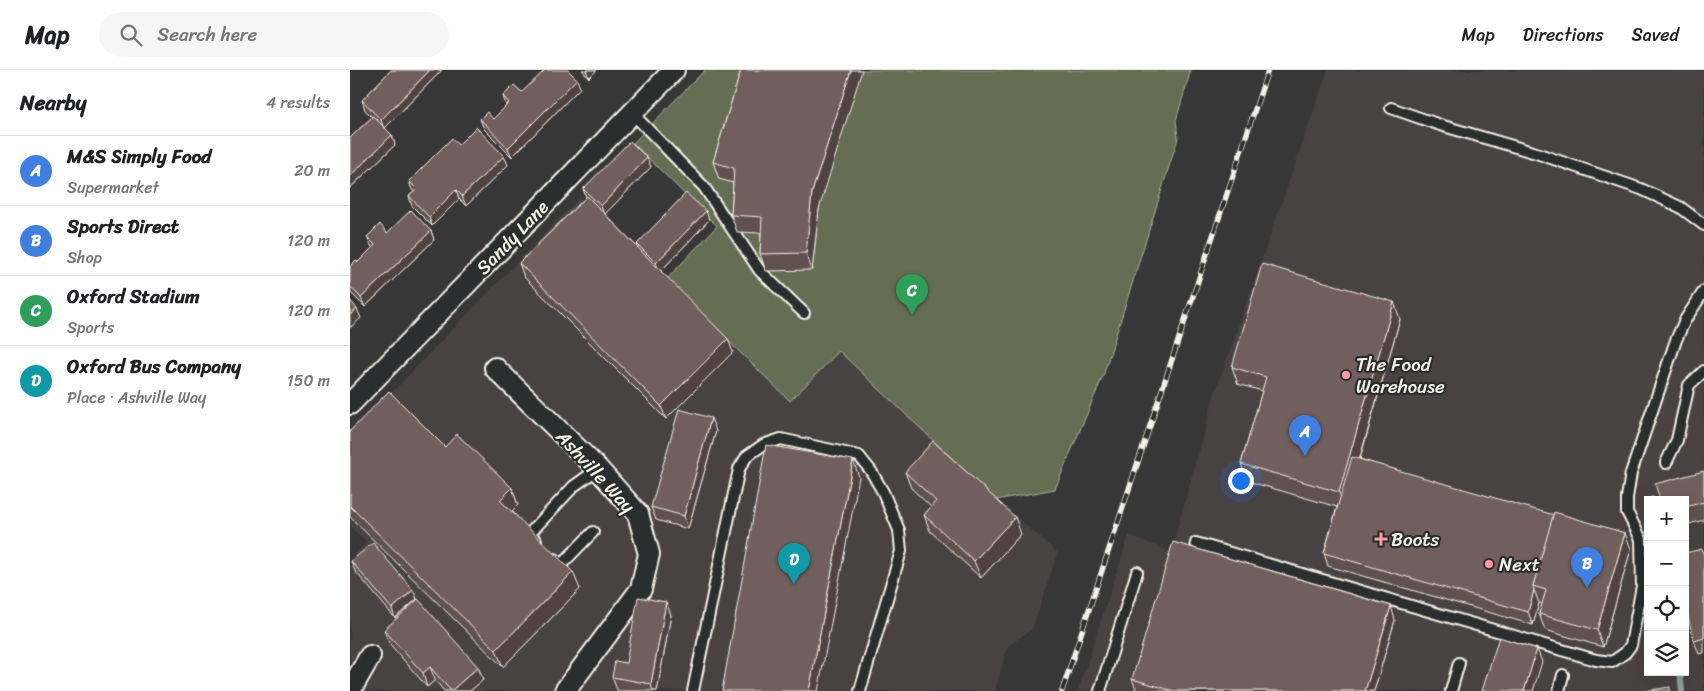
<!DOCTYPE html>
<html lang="en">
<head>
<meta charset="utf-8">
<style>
	body { margin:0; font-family:Sriracha,sans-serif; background:#f6f6f6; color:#202124 }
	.controls { position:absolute; right:15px; bottom:15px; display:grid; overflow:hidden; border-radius:0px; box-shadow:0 5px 20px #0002 }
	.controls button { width:45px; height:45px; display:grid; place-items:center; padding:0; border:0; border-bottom:1px solid #e0e0e0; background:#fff; color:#202124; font:25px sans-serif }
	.you { position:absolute; left:890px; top:410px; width:18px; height:18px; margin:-12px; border:4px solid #fff; border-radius:50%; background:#1a73e8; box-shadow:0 0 0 8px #1a73e833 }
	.badge { display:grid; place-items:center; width:32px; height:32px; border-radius:50%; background:#0b8043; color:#fff; font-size:16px; font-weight:700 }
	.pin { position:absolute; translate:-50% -41px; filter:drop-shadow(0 1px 2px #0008) }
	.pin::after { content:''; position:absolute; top:26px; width:18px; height:15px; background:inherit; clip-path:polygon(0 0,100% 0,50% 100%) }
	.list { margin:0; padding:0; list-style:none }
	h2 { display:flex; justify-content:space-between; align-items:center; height:65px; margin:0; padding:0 20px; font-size:21px }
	h2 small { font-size:16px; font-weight:400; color:#757577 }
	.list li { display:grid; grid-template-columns:32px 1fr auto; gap:15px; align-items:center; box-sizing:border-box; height:70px; padding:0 20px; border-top:1px solid #e0e0e0 }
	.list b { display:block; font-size:19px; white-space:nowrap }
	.list p { margin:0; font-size:16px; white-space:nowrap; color:#757577 }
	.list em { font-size:16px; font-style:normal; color:#757577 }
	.icon { flex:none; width:28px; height:28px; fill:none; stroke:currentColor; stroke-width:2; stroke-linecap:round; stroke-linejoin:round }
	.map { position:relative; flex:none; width:1354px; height:621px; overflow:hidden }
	header { display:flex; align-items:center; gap:30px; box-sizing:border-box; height:70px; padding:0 25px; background:#fff; border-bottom:1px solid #e0e0e0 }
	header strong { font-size:24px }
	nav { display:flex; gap:28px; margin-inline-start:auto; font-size:18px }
	.search { width:350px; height:45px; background:#f6f6f6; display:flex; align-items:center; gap:12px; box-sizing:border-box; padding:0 18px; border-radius:28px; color:#757577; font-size:19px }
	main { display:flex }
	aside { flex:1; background:#fff }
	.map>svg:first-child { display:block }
</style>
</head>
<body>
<header>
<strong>Map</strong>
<div class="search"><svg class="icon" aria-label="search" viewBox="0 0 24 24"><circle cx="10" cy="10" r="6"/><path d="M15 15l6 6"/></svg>Search here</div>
<nav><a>Map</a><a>Directions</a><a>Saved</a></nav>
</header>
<main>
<aside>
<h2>Nearby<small>4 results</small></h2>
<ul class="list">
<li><span class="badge" style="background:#3f7fe0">A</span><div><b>M&amp;S Simply Food</b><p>Supermarket</p></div><em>20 m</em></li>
<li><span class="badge" style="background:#3f7fe0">B</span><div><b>Sports Direct</b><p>Shop</p></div><em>120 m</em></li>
<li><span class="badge" style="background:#2e9e5b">C</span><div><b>Oxford Stadium</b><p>Sports</p></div><em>120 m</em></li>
<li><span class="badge" style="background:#0f9aa8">D</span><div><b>Oxford Bus Company</b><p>Place · Ashville Way</p></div><em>150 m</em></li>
</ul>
</aside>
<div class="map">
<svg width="1354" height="621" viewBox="0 0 1354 621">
	<rect width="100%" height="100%" fill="#383737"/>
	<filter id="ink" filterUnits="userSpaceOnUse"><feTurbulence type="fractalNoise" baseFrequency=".02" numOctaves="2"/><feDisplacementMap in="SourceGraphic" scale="10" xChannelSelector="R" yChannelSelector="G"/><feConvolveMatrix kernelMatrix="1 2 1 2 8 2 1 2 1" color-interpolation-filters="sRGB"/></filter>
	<g filter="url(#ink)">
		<!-- built -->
		<g fill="#494342" fill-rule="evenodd">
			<path d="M 978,0 L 1354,0 L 1354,621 L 728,621 L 779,465 L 821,482 L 865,323 ZM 1298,430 L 1335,430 L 1335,602 L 1298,602 Z"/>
			<polygon points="230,127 440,331 489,281 646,430 708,483 682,559 658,576 645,621 0,621 0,489 17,472 0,457 0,366"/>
		</g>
		<!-- green -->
		<polygon fill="#656d53" stroke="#acaf9e" points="355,0 841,0 826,50 828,68 753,306 705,419 646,430 489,281 440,331 316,210 367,156 283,73"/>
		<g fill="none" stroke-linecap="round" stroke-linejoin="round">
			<!-- stream -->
			<g stroke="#8e9f9e" stroke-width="6">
				<polyline points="1302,429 1302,430"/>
				<polyline points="1330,602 1332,621"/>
			</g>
			<defs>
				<g id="lane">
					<polyline points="1041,38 1090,55 1186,83 1291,119 1330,137 1354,155"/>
					<polyline points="282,43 354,117 410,201 454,243"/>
					<polyline points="1316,393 1327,370 1339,315 1354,301"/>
					<polyline points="186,470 179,464 224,416 248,399"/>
					<polyline points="846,473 1246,590 1262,592 1275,583 1281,575 1292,516 1291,469 1277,442 1277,428 1281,403 1326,270 1335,250 1354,221"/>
					<polyline points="205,489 211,495 243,462"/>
					<polyline points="343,621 389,399 397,386 413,375 431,369 509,386 521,401 533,422 549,460 551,481 510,621"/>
					<polyline points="750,621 787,502"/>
					<polyline points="1101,621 1109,593"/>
					<polyline points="1209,621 1213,605"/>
				</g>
				<g id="street">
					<polyline points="145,298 248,399 288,444 299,484 291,519 215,621"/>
					<polyline points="0,334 324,0"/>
					<polyline points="0,621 20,586"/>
				</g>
			</defs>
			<!-- lane casing -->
			<use href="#lane" stroke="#f4f1e8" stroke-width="14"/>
			<!-- street casing -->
			<use href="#street" stroke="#f4f1e8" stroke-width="24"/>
			<!-- lane -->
			<use href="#lane" stroke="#2a2d2e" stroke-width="10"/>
			<!-- street -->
			<use href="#street" stroke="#2a2d2e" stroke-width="20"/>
			<defs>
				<polyline id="rail" points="712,621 918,0"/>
			</defs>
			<!-- rail casing -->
			<use href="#rail" stroke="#f4f1e8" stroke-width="5.5"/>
			<!-- rail -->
			<use href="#rail" stroke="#2a2d2e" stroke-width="4" stroke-dasharray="11" stroke-linecap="butt"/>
		</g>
		<!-- wall -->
		<g fill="#615150" stroke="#f4f1e8">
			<polygon points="41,0 92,0 35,58 42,65 45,75 0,118 0,68 22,47 15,40 12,30"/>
			<polygon points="232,0 247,0 239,8"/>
			<polygon points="391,0 469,139 462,200 416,201 410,184 411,163 387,162 381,145 383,113 369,109 363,92"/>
			<polygon points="230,18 162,87 134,59 130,49 143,49 156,36 153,26 172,22"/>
			<polygon points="108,75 158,95 116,136 109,129 82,156 62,136 59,126 64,122 62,120 59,111"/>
			<polygon points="297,88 301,97 255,144 288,178 287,174 359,150 311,201 383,282 316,349 174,207 169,193 236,127 233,119"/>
			<polygon points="81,161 84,170 15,237 0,222 0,196 8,192 23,178 21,176 17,167 37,163"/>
			<polygon points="1050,249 1010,389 1281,479 1253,577 1195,560 1189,544 1192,534 1189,533 1183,555 978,496 974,483 987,437 897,411 891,394 912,321 888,314 882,297"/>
			<polygon points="0,361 95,377 162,418 168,435 162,441 230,519 153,597 0,447"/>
			<polygon points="366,361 338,459 306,450 301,437"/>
			<polygon points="1354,401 1354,450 1335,455 1335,430"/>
			<polygon points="555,402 671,464 631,508 580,461 574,445 581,437 561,418"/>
			<polygon points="1352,479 1354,483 1354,583 1349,584 1344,571"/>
			<polygon points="1,491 63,520 67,529 45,548 5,501"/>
			<polygon points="321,545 307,621 269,621 267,620 262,607 276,593"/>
			<polygon points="1045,550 1024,621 787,621 782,609"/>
			<polygon points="34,560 128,597 133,610 120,621 94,621 85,610 77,617 39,573"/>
		</g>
		<!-- shaded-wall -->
		<g fill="#4f4241" stroke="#f4f1e8">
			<polygon points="80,0 92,0 34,59 31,50"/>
			<polygon points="236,0 247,0 239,8"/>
			<polygon points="501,0 512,0 469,139 462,200 456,183 462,122"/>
			<polygon points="227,9 230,18 162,87 158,78"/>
			<polygon points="42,65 45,75 0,118 0,106"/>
			<polygon points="154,86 158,95 116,136 112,126"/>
			<polygon points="297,88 301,97 254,145 251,136"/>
			<polygon points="106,120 109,129 82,156 79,147"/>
			<polygon points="356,141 359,150 310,202 306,193"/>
			<polygon points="81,161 84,170 15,237 11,228"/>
			<polygon points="1044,232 1050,249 995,439 989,422"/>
			<polygon points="7,239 11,248 0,258 0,245"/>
			<polygon points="378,269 383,282 316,349 311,336"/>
			<polygon points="361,348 366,361 338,459 334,446"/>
			<polygon points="503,390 509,407 468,621 459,621"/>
			<polygon points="162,418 168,435 156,447 150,430"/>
			<polygon points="665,447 671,464 631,508 624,491"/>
			<polygon points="1275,463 1281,479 1253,577 1247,560"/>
			<polygon points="223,502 230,519 153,597 146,580"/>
			<polygon points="63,520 67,529 45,548 42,539"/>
			<polygon points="1184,520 1189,533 1183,555 1178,542"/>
			<polygon points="316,532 321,545 307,621 303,621 301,614"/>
			<polygon points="1041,536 1045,550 1024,621 1015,621"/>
			<polygon points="1187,579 1192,592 1183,621 1174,621"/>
			<polygon points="80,597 85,610 77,617 73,603"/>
			<polygon points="128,597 133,610 120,621 101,621"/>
		</g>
		<!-- building -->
		<g fill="#715e5d" stroke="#f4f1e8">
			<polygon points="41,0 80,0 31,50 12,30"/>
			<polygon points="195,0 218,0 227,9 158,78 130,49 137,42 143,49 159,33 153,26 164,15 172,22"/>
			<polygon points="391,0 501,0 462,122 456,183 410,184 412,147 381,145 384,98 363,92"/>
			<polygon points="23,46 42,65 0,106 0,68"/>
			<polygon points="126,57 154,86 112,126 106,120 79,147 59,126 67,119 59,111 102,68 108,75"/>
			<polygon points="280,71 297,88 251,136 233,119"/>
			<polygon points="336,123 356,141 306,193 287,174"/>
			<polygon points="237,126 378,269 311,336 169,193"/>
			<polygon points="61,140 81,161 11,228 0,216 0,196 6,190 8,192 25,175 17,167 30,154 37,163"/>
			<polygon points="912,194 1044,232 989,422 891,394 916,307 882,297"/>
			<polygon points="0,230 7,239 0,245"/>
			<polygon points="39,321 95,377 107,364 162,418 150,430 223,502 146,580 0,436 0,361"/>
			<polygon points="329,339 361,348 334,446 301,437"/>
			<polygon points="583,371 665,447 624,491 574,445 586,431 555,402"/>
			<polygon points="416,375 503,390 459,621 372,621"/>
			<polygon points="1002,387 1204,445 1183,516 1184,520 1178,542 974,483"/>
			<polygon points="1354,401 1354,432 1335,437 1335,430 1310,430 1305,414"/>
			<polygon points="1204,442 1275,463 1247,560 1189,544 1196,520 1183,516"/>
			<polygon points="823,472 1041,536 1015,621 824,621 782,609"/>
			<polygon points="23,473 63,520 42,539 1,491"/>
			<polygon points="1352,479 1354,486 1354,568 1344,571 1335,534 1335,483"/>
			<polygon points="288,527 316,532 301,614 262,607 265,591 276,593"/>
			<polygon points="68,529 128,597 101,621 80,597 73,603 34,560"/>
			<polygon points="1149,567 1187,579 1174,621 1132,621"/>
			<polygon points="1320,617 1320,621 1295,621"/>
		</g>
	</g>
	<!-- markers -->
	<g fill="#ff9aa2" stroke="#2a2d2e" stroke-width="2">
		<circle cx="996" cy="305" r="5"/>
		<path d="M1028.5 461.5h5v5h5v5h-5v5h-5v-5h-5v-5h5z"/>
		<circle cx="1139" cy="494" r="5"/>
	</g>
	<g text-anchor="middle" stroke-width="4.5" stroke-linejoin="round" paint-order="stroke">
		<!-- street labels -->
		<g font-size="19" fill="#f4f1e8" stroke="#2a2d2e">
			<text transform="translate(162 167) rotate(-46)" y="7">Sandy Lane</text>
			<text transform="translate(246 401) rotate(47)" y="7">Ashville Way</text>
		</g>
		<!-- poi labels -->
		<g font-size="19" fill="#f4f1e8" stroke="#2a2d2e" text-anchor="start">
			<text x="1006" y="301">The Food<tspan x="1006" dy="22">Warehouse</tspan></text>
			<text x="1041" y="476">Boots</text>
			<text x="1149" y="501">Next</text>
		</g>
	</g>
</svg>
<div class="controls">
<button>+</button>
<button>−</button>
<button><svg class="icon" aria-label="locate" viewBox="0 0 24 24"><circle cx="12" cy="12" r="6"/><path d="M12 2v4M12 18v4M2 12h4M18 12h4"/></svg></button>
<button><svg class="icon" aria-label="layers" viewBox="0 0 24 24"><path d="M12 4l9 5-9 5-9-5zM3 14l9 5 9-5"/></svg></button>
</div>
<div class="you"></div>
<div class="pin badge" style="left:955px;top:386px;background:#3f7fe0">A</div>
<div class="pin badge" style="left:1237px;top:518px;background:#3f7fe0">B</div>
<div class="pin badge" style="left:562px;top:245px;background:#2e9e5b">C</div>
<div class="pin badge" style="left:444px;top:514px;background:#0f9aa8">D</div>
</div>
</main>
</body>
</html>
